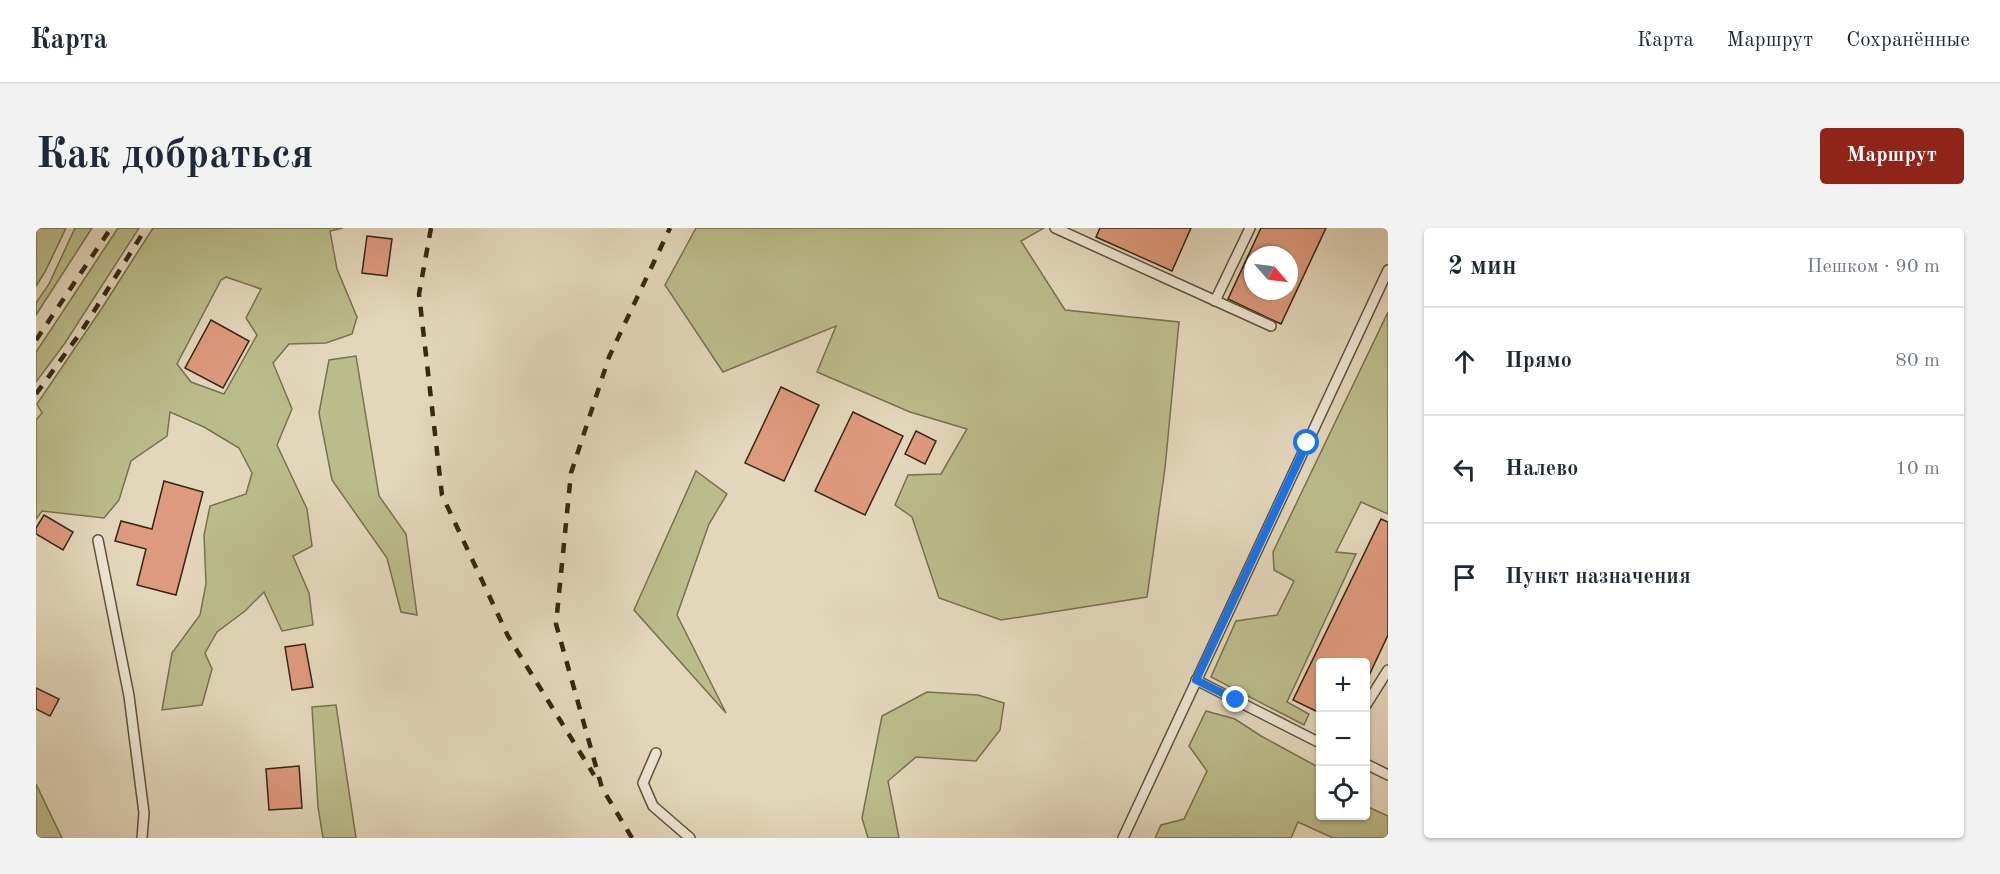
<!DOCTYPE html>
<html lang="ru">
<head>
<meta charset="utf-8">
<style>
	body { margin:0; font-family:"Old Standard TT",serif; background:#f2f2f3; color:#1f2937 }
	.controls { position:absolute; right:18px; bottom:18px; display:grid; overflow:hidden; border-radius:6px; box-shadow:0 2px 4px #0004 }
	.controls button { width:54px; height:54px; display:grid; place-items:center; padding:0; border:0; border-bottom:2px solid #e0e1e3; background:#fff; color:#1f2937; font:30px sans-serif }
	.compass { position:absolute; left:1208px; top:18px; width:54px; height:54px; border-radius:50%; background:#fff; box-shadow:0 2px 4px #0004; rotate:118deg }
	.stop { position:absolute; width:18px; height:18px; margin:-14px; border:4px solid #1a73e8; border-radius:50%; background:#fff }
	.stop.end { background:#1a73e8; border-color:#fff; box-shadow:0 2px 6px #0008 }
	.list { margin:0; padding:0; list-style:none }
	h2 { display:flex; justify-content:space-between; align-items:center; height:78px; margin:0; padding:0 24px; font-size:26px }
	h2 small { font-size:20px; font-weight:400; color:#747a83 }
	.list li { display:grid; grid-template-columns:39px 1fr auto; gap:18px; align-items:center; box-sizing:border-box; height:108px; padding:0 24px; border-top:2px solid #e0e1e3 }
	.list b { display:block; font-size:22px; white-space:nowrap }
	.list em { font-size:20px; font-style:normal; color:#747a83 }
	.icon { flex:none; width:33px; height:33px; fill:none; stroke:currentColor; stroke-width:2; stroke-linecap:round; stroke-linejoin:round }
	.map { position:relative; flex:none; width:1352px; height:610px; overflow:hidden; border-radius:6px }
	header { display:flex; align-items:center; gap:36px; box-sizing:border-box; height:84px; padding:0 30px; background:#fff; border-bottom:2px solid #e0e1e3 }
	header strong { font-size:28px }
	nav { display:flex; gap:33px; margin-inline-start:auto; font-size:21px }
	.intro { display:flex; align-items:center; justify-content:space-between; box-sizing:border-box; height:144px; padding:0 36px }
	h1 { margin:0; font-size:42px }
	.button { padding:15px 27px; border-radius:6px; background:#8f2418; color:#fff; font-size:21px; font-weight:700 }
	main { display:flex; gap:36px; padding:0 36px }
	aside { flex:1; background:#fff; border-radius:6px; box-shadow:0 2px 4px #0004 }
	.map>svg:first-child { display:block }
</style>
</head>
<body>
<header>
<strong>Карта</strong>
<nav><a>Карта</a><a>Маршрут</a><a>Сохранённые</a></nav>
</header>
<div class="intro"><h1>Как добраться</h1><a class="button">Маршрут</a></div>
<main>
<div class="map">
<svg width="1352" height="610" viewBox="0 0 1352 610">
	<rect width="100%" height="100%" fill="#e3d7bb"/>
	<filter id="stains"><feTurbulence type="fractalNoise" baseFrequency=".00333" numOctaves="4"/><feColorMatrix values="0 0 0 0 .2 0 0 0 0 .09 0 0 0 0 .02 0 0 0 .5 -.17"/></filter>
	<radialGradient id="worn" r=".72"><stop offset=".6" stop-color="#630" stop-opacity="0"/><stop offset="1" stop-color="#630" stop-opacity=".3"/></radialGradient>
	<!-- green -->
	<g fill="#bbbc8b" stroke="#787250" stroke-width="1.5" fill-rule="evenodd">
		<polygon points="0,0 30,0 9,44 0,58"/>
		<polygon points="39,0 56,0 0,87 0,75 13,56"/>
		<polygon points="82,0 103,0 29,115 0,154 0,124"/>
		<path d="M 117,0 L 307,0 L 294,3 L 301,41 L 321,89 L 316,106 L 290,115 L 253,116 L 237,135 L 256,181 L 241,217 L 271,281 L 276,318 L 257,328 L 273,365 L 277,397 L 246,403 L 228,364 L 209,383 L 181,404 L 169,425 L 176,441 L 166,477 L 126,482 L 136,425 L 164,387 L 170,356 L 168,307 L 174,278 L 210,266 L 216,245 L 203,220 L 168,199 L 134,184 L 131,208 L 95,233 L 83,272 L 68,290 L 6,283 L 0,291 L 0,192 L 6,185 L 1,176 L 66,80 ZM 190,49 L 225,61 L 210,90 L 221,107 L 188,166 L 155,154 L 141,136 L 185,52 Z"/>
		<polygon points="660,0 1008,0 985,13 1029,82 1143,94 1129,240 1111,369 965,392 903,370 876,289 859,277 872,247 905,246 931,201 874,184 781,144 800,98 687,144 629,57"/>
		<polygon points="1352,84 1352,286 1325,274 1300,324 1320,326 1251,474 1273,486 1268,497 1175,449 1200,393 1241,387 1258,353 1238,342 1237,324"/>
		<polygon points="320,128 343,268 370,306 381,387 365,384 351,330 296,252 283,185 293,132"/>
		<polygon points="660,243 691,266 673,296 641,387 690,485 598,382"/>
		<polygon points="891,464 942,467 968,475 964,502 940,533 880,529 852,553 863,610 832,610 826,590 846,488"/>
		<polygon points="300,477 320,610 287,610 282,579 276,479"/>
		<polygon points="1170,483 1199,491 1225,508 1282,539 1284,543 1284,588 1330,588 1330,578 1352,588 1352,610 1297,610 1262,594 1255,610 1119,610 1125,597 1148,591 1171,543 1153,518"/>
		<polygon points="0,556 26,610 0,610"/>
	</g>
	<!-- building -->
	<g fill="#de9a7e" stroke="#352714" stroke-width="1.5" fill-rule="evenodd">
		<polygon points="1064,0 1155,0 1136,43 1060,9"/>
		<path d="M 1225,0 L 1290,0 L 1245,96 L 1192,71 ZM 1217,27 L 1253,27 L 1253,63 L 1217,63 Z"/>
		<polygon points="331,8 356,11 351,48 326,45"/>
		<polygon points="175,92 213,113 187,160 149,140"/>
		<polygon points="745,159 783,177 748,253 709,235"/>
		<polygon points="817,184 867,208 829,287 779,263"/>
		<polygon points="880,203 900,213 889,236 869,226"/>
		<polygon points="128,253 167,264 140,367 101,357 110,321 79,313 85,293 116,301"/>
		<polygon points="8,287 37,304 27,322 0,306 0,300"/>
		<polygon points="1345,291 1352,294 1352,407 1330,454 1330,434 1284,434 1284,485 1257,472"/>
		<polygon points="269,416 277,459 256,462 249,419"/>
		<polygon points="0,460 23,471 14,488 0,481"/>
		<polygon points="263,538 266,580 233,582 230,541"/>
	</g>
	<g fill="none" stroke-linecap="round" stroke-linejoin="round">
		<defs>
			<g id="lane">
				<polyline points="1019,0 1235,98"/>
				<polyline points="1179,73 1214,0"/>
				<polyline points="62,312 93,468 108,585 106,610"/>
				<polyline points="1160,452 1284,515"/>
				<polyline points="1330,477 1352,442"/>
				<polyline points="620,525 607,555 617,578 654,610"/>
				<polyline points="1330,536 1352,547"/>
				<polyline points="1087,610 1352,42"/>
			</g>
		</defs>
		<!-- lane casing -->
		<use href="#lane" stroke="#60533e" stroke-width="12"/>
		<!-- lane -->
		<use href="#lane" stroke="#ede5d3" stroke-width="9"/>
		<!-- rail -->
		<g stroke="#352714" stroke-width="4.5" stroke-dasharray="10 10" stroke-linecap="butt">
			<polyline points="395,0 383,66 406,267 472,408 558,547"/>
			<polyline points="0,112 75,0"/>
			<polyline points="0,166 45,104 110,0"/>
			<polyline points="596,610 566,560 520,396 535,245 573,129 634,0"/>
		</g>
	</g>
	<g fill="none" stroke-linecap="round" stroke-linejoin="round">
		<!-- route -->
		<polyline stroke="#1a73e8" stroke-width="8" points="1200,472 1160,452 1271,215"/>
	</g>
	<rect width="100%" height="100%" filter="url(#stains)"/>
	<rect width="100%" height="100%" fill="url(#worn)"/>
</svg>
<div class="controls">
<button>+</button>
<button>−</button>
<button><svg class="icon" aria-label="locate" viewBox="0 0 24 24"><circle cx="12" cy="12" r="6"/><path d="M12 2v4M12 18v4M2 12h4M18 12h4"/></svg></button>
</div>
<svg class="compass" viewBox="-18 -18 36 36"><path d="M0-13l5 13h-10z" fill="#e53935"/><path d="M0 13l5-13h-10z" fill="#747a83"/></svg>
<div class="stop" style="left:1271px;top:215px"></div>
<div class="stop end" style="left:1200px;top:472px"></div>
</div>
<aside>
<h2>2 мин<small>Пешком · 90 m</small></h2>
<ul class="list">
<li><svg class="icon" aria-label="ahead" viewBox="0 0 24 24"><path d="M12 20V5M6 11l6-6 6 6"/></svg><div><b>Прямо</b></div><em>80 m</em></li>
<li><svg class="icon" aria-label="left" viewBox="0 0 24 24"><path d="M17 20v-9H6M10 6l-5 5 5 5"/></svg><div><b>Налево</b></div><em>10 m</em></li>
<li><svg class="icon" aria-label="arrive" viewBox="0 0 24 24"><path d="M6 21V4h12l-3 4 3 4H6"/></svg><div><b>Пункт назначения</b></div></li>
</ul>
</aside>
</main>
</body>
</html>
